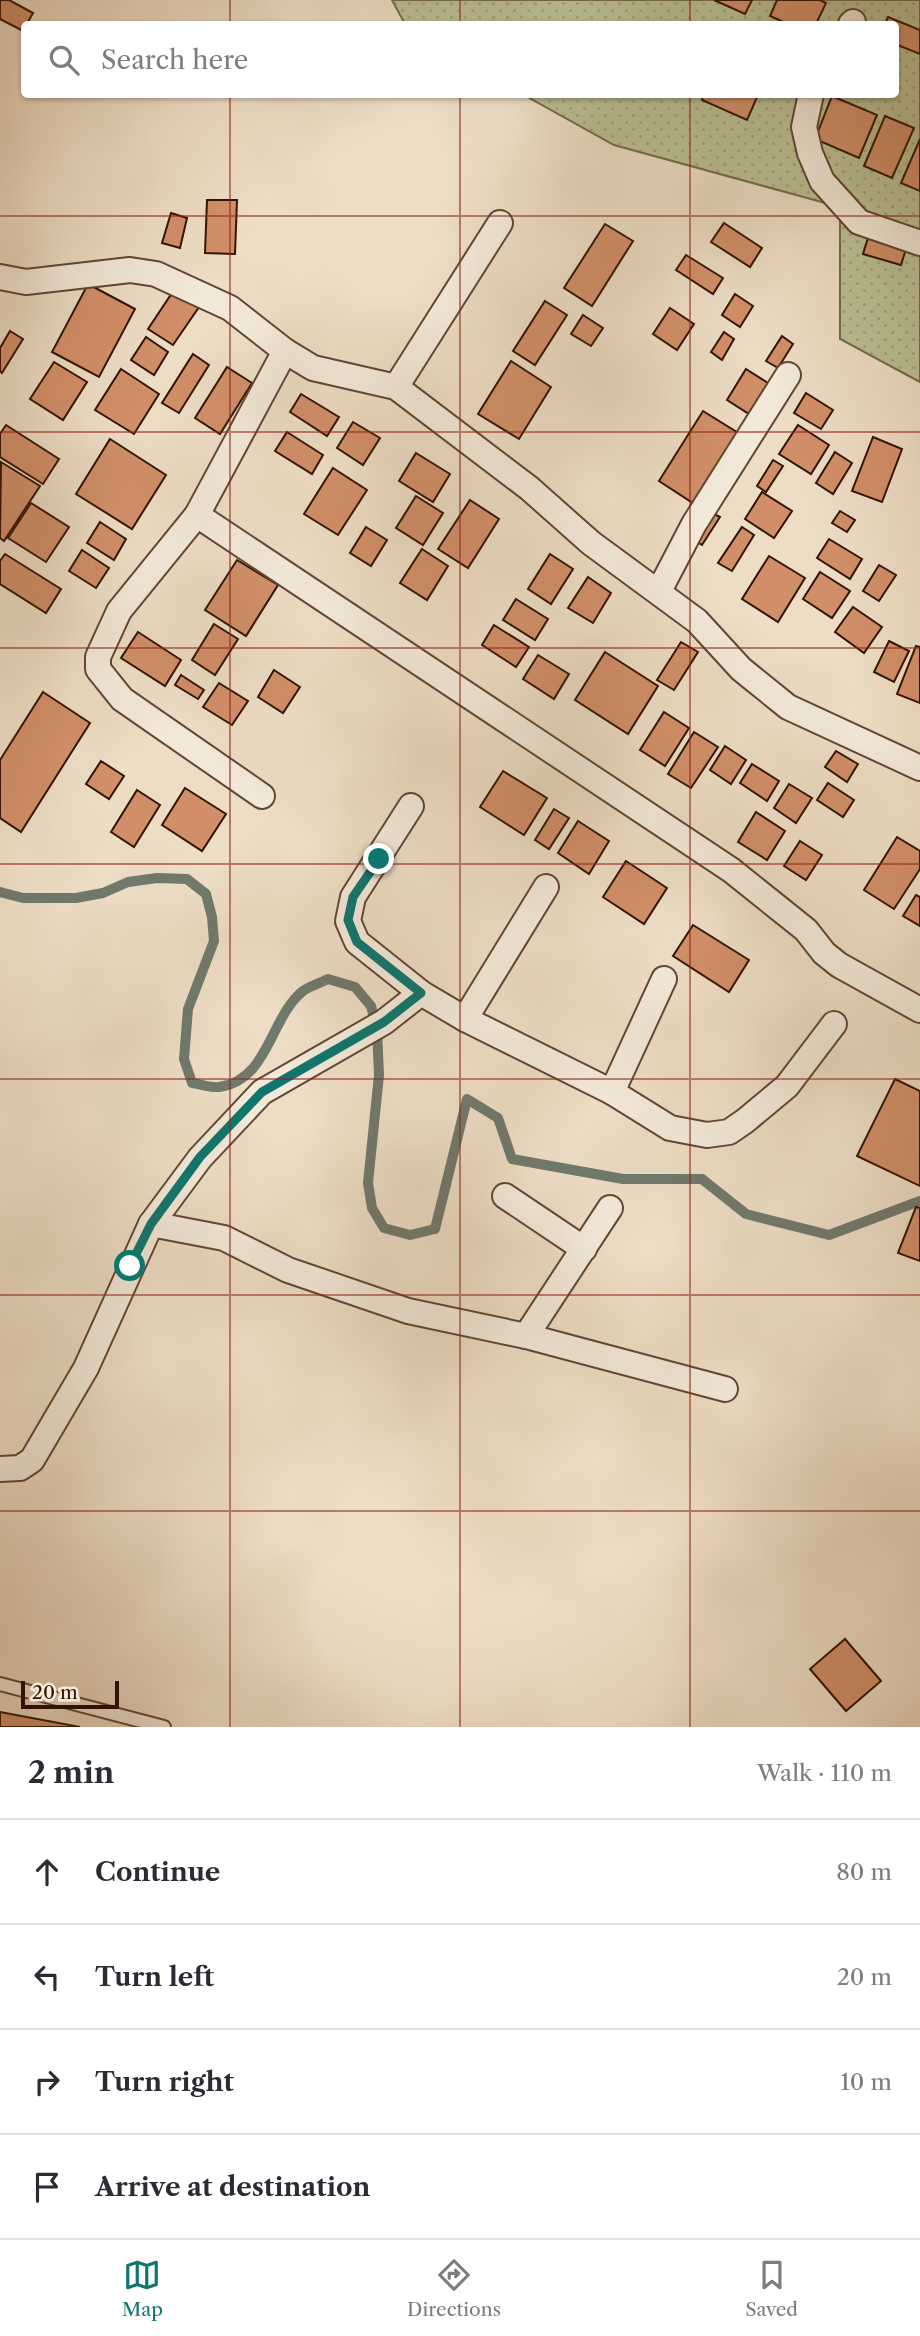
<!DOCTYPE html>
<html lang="en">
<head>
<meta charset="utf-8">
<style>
	body { margin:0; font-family:"Libre Caslon Text",serif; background:#f7f7f7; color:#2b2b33 }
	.scale { position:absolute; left:21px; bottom:18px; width:98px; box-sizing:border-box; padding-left:7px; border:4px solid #331402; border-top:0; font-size:19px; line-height:24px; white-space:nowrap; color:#331402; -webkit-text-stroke:5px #f3e9d9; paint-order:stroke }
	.stop { position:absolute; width:21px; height:21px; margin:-16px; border:5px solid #0f766e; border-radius:50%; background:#fff }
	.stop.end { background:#0f766e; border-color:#fff; box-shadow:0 2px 7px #0008 }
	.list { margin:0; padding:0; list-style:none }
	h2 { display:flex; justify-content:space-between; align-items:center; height:91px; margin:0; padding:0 28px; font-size:30px }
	h2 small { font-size:23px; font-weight:400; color:#7c7c81 }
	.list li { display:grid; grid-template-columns:46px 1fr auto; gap:21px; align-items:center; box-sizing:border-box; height:105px; padding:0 28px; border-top:2px solid #e1e1e2 }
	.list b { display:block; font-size:26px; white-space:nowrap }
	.list em { font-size:23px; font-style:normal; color:#7c7c81 }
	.icon { flex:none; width:38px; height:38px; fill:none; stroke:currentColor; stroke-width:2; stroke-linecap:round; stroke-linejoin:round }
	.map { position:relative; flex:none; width:920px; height:1727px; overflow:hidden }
	.search { position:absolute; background:#fff; box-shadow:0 2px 5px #0004; left:21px; right:21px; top:21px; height:77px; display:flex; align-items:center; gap:18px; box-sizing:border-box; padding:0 24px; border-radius:7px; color:#7c7c81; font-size:26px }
	.sheet { height:511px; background:#fff }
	nav { display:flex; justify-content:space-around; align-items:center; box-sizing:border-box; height:98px; border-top:2px solid #e1e1e2; background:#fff; font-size:19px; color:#7c7c81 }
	nav a { display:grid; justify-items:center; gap:4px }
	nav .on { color:#0f766e }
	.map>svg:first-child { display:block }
</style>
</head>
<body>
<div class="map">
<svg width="920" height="1727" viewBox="0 0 920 1727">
	<defs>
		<pattern id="grass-dots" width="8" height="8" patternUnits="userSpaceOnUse" patternTransform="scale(1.75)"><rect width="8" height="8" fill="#bac094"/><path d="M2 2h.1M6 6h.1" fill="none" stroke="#a0a47e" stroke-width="1.8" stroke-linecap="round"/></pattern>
	</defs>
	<rect width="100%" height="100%" fill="#edddc5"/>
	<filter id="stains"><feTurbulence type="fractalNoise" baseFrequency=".00286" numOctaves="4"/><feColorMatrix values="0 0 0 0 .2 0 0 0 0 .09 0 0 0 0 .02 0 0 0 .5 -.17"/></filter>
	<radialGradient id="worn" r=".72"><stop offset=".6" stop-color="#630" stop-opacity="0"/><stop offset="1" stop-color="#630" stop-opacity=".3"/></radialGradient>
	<!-- grass -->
	<polygon fill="url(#grass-dots)" stroke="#766a4b" stroke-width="2" points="392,0 920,0 920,382 840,339 840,207 614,145 524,95 895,94 895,24 405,24"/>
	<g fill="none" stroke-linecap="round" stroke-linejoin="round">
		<!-- stream -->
		<path stroke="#70796c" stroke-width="10" d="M 0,892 L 23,898 L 76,898 L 103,893 L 128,882 L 157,878 L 187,879 L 206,894 L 212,917 L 214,941 L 188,1009 L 184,1059 L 192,1083 C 200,1084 211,1088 219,1087 C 269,1080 270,1017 303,991 C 310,986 320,983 328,979 L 355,987 L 371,1006 L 377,1029 L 379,1075 L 368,1183 L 372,1208 L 384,1228 L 410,1235 L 435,1229 L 467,1099 L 498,1118 L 512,1159 L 623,1179 L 702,1179 L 746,1214 L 829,1235 L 920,1201"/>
	</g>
	<!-- building -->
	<g fill="#d18f69" stroke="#331402" stroke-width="2">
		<polygon points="0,0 9,0 33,13 23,31 0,19"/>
		<polygon points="714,0 752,0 745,14"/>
		<polygon points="777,0 820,0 826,3 816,24 788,24 770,16"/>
		<polygon points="888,17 920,30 920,54 895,44 895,24 885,24"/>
		<polygon points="704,94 757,94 758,95 747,120 702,100"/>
		<polygon points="832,96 877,115 859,158 815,139"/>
		<polygon points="885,116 914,128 892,178 864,166"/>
		<polygon points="920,139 920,191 901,183"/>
		<polygon points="207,200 237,200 235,254 205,253"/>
		<polygon points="171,213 187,218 180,248 162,243"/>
		<polygon points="724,223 762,248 750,267 711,242"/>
		<polygon points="605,224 633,241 592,306 564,288"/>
		<polygon points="868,238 906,249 901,265 863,254"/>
		<polygon points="686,255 723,278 713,294 676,270"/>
		<polygon points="88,284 135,309 99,377 52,352"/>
		<polygon points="174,290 199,307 173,345 148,329"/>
		<polygon points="735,294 753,306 740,327 722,315"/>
		<polygon points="545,301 567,315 535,365 513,351"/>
		<polygon points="670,308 694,324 677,350 653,334"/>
		<polygon points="583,315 603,328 591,346 571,334"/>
		<polygon points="10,331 23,339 2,373 0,371 0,348"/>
		<polygon points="724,332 734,339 722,360 711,352"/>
		<polygon points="782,336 793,344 778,368 766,361"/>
		<polygon points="146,337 168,352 154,375 131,360"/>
		<polygon points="193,354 209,365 179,413 162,403"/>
		<polygon points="511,361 551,387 519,439 478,414"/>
		<polygon points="54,362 87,382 63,420 30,399"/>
		<polygon points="227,367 252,383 220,434 195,418"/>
		<polygon points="121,369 159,394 134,434 95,410"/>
		<polygon points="746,369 768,383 749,414 727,400"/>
		<polygon points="806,393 833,410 821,429 794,413"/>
		<polygon points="301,394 339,417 327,436 290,412"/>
		<polygon points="703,411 740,434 696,505 659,481"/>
		<polygon points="353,422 380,438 363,465 337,448"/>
		<polygon points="6,425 59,459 43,484 0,457 0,434"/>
		<polygon points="798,425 829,445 811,474 779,454"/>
		<polygon points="287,432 323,455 312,474 275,451"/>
		<polygon points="873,437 902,449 882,502 852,491"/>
		<polygon points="110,439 166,475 132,529 76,494"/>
		<polygon points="835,452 852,463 833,494 816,483"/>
		<polygon points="416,453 450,474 433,502 399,481"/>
		<polygon points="773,460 783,466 766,492 757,486"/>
		<polygon points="1,462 40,486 4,541 0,538"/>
		<polygon points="333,468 367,490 338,535 304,514"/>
		<polygon points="762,492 792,511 774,538 745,519"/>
		<polygon points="416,496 443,513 423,545 396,528"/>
		<polygon points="470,500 499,519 468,568 438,549"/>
		<polygon points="31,503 69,527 46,562 8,538"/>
		<polygon points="840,511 855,520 847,532 832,523"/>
		<polygon points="712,513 720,517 702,545 694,540"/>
		<polygon points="100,522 126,539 114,560 87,543"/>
		<polygon points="366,527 387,540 371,566 350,553"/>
		<polygon points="742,527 754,535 732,571 718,563"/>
		<polygon points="829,539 862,559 850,579 817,558"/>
		<polygon points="422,549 448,566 427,600 400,583"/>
		<polygon points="82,550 109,568 96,588 69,571"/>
		<polygon points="5,554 61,589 46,613 0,584 0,561"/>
		<polygon points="550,554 573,569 551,604 528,589"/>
		<polygon points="769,556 805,578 778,622 742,599"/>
		<polygon points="237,560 278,585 246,636 205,610"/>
		<polygon points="879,565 896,575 879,601 863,591"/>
		<polygon points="820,572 850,591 832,618 803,599"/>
		<polygon points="588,577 611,593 593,623 568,608"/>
		<polygon points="516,599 548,619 535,640 503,620"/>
		<polygon points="853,607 882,627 864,653 835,632"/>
		<polygon points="214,624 238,639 215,675 192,660"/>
		<polygon points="494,625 529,647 516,667 482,645"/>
		<polygon points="138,632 181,660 165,686 121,658"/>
		<polygon points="889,641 909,651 894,682 874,672"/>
		<polygon points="681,642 698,652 674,690 657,680"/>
		<polygon points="916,646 920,647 920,703 897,694"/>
		<polygon points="605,652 658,686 628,734 575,700"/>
		<polygon points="538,655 569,674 554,699 523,679"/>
		<polygon points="274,670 300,687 283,713 258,697"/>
		<polygon points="181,675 204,690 198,699 175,685"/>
		<polygon points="219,683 248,701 232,725 203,707"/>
		<polygon points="43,692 90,723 21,832 0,818 0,760"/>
		<polygon points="664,712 689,728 665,766 640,750"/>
		<polygon points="694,732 718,747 691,788 668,774"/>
		<polygon points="725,746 746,760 731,784 710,770"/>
		<polygon points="836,751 858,764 847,782 825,767"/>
		<polygon points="101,761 124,776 109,799 86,784"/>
		<polygon points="752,764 779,781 767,801 740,783"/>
		<polygon points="503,771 547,798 524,835 480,807"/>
		<polygon points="828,783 854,800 843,817 817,800"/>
		<polygon points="789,784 812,798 796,823 774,808"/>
		<polygon points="185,788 226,814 202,851 162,825"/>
		<polygon points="137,790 160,805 134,847 111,832"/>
		<polygon points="554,809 569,818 549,849 535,840"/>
		<polygon points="756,812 785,831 767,860 738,842"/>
		<polygon points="578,821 609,841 589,874 558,853"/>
		<polygon points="897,837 920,851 920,869 894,909 864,890"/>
		<polygon points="800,841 822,855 806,880 784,866"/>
		<polygon points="626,861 667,888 644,924 603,897"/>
		<polygon points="916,895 920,897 920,926 903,916"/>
		<polygon points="693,925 749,960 729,992 673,956"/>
		<polygon points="895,1079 920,1091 920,1186 857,1156"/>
		<polygon points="916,1207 920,1208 920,1261 898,1253"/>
		<polygon points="845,1639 881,1681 846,1711 810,1669"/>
		<polygon points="0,1712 80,1727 0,1727"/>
	</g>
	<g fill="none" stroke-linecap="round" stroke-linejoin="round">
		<defs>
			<polyline id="lane" points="0,1684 164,1727"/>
			<g id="street">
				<polyline points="851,24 853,22"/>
				<polyline points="811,94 804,127 810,153 822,181 859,222 920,243"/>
				<polyline points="0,277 26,282 130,270 156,274 230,308 285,351 313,368 396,387 529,488 591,543 697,621 741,669 788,707 920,768"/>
				<polyline points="396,387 500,223"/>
				<polyline points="197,515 731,870 806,930 824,953 839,965 920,1010"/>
				<polyline points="659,591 694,524 788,375"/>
				<polyline points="262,796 122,699 98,669 98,657 119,611 197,515 285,351"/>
				<polyline points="411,806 353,897 348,921 357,942 421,993"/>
				<polyline points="465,1019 546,887"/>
				<polyline points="612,1092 664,979"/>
				<polyline points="505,1196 584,1249"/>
				<polyline points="151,1224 200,1158 262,1092 384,1022 421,993 465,1019 612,1092 670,1128 707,1135 729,1132 745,1121 787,1086 834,1024"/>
				<polyline points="526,1336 610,1208"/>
				<polyline points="0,1469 20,1468 32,1460 86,1368 151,1224 224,1238 288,1270 408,1311 526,1336 725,1389"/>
			</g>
		</defs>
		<!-- lane casing -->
		<use href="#lane" stroke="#624633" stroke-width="16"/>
		<!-- street casing -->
		<use href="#street" stroke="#624633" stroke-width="28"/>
		<!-- lane -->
		<use href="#lane" stroke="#f3e9d9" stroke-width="12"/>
		<!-- street -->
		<use href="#street" stroke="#f3e9d9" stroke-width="24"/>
	</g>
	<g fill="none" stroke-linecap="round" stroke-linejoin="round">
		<!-- route -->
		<polyline stroke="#0f766e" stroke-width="9" points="130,1266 151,1224 200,1157 262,1092 384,1022 421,993 357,942 348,920 353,897 379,859"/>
	</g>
	<!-- grid -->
	<path fill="none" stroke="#8f2418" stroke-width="2" stroke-opacity="0.55" d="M 230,0 L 230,24M 460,0 L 460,24M 690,0 L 690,24M 230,94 L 230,1727M 460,94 L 460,1727M 690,94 L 690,1727M 0,216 L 920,216M 0,432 L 920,432M 0,648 L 920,648M 0,864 L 920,864M 0,1079 L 920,1079M 0,1295 L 920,1295M 0,1511 L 920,1511"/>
	<rect width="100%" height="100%" filter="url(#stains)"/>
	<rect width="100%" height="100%" fill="url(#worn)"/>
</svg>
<div class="scale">20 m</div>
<div class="stop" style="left:130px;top:1266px"></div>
<div class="stop end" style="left:379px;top:859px"></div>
<div class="search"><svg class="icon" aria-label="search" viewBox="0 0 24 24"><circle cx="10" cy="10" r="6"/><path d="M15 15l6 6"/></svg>Search here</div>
</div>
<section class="sheet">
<h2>2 min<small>Walk · 110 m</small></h2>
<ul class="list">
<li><svg class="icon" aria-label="ahead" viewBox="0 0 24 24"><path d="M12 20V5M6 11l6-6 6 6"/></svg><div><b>Continue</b></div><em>80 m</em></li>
<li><svg class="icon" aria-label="left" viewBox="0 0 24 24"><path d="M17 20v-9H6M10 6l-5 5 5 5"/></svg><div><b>Turn left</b></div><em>20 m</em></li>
<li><svg class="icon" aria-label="right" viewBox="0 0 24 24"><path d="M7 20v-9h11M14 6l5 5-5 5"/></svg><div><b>Turn right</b></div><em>10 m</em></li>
<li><svg class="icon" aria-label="arrive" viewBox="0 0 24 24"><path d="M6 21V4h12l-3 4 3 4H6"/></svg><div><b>Arrive at destination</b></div></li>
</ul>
</section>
<nav>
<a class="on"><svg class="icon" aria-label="map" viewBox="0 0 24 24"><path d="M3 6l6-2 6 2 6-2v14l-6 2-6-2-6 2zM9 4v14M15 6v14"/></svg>Map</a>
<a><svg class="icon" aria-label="directions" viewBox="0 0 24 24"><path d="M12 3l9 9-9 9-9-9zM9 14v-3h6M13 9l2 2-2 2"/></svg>Directions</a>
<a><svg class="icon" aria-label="saved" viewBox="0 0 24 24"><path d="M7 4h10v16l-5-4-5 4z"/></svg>Saved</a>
</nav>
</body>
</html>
